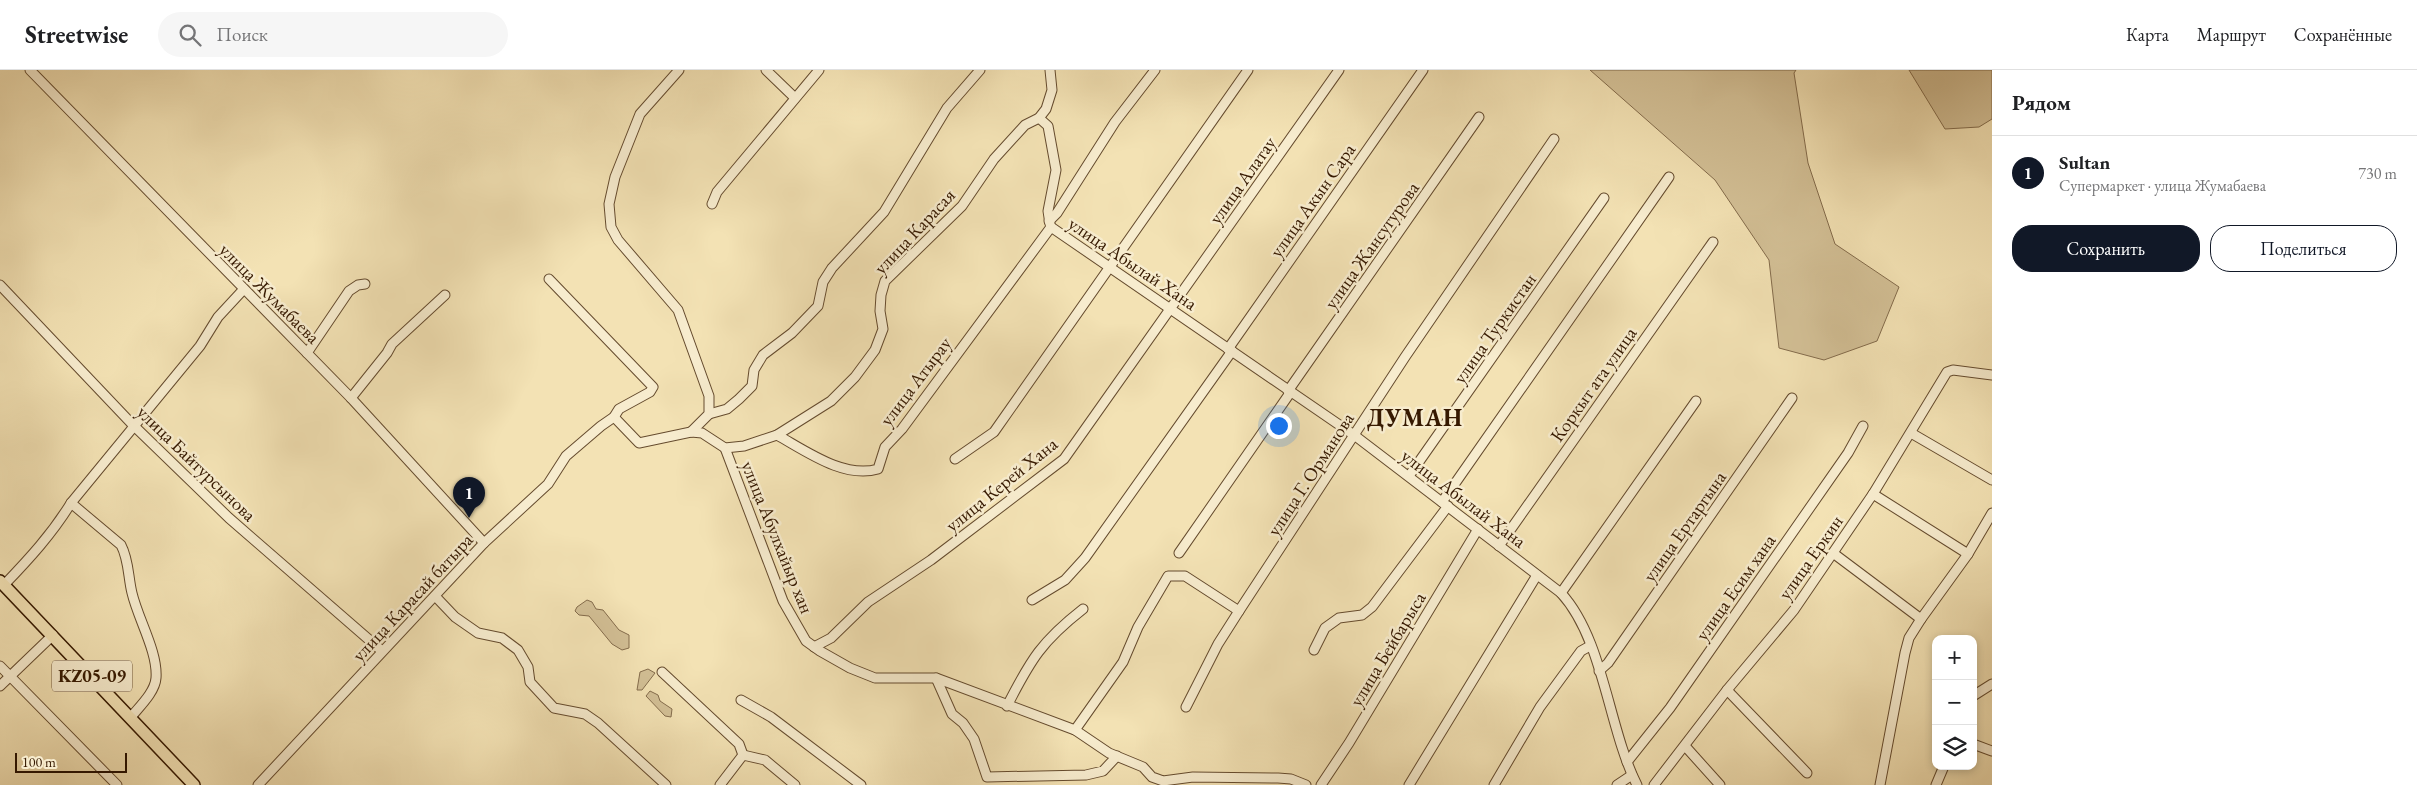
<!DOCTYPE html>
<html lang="ru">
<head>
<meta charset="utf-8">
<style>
	body { margin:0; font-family:"EB Garamond",serif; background:#f6f6f6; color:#202124 }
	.controls { position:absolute; right:15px; bottom:15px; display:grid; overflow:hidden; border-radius:10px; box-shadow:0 2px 8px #0003 }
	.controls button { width:45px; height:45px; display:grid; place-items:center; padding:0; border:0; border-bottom:1px solid #e0e0e0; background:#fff; color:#202124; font:25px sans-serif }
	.scale { position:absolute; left:15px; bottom:12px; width:112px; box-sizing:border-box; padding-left:5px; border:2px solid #361901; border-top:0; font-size:14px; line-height:18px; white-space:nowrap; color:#361901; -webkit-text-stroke:4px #f7ecce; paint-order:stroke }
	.you { position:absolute; left:1278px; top:355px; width:18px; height:18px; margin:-12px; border:4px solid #fff; border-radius:50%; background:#1a73e8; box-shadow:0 0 0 8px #1a73e833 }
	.badge { display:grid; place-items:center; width:32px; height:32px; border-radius:50%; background:#111827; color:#fff; font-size:16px; font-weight:700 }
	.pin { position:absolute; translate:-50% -41px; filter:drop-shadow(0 1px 2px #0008) }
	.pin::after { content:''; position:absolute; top:26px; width:18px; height:15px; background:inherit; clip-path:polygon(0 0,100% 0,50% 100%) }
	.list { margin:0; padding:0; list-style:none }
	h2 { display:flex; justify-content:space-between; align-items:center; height:65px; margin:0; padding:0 20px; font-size:21px }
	h2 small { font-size:16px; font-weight:400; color:#757577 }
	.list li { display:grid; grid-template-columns:32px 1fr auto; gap:15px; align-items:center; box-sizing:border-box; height:75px; padding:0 20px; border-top:1px solid #e0e0e0 }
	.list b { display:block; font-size:19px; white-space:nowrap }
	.list p { margin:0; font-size:16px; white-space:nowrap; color:#757577 }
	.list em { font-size:16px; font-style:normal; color:#757577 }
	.actions { display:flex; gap:10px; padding:15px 20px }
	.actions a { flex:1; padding:11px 0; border:1px solid #111827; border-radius:20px; text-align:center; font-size:18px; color:#111827 }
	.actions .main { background:#111827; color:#fff }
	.icon { flex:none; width:28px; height:28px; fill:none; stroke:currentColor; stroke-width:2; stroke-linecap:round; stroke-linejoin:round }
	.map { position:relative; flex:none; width:1992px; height:715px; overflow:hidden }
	header { display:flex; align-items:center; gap:30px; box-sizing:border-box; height:70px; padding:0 25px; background:#fff; border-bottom:1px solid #e0e0e0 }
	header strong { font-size:24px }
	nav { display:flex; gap:28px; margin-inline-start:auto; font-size:18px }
	.search { width:350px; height:45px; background:#f6f6f6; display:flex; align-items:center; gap:12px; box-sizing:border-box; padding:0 18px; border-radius:28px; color:#757577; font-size:19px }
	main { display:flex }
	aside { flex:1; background:#fff }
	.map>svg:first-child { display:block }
</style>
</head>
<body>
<header>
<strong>Streetwise</strong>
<div class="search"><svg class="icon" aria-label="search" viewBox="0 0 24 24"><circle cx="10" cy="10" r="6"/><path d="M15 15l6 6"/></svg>Поиск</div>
<nav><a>Карта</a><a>Маршрут</a><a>Сохранённые</a></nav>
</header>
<main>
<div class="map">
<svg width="1992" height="715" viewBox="0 0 1992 715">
	<rect width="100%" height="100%" fill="#f3e2b4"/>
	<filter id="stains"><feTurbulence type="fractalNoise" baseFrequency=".004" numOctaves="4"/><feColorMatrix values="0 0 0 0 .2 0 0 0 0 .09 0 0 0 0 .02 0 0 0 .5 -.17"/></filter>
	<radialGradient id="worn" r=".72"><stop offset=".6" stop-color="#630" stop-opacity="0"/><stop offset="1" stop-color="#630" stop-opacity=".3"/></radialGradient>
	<!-- green -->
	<g fill="#d3c096" stroke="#846c4c">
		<polygon points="1590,0 1796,0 1794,3 1808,93 1835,174 1899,217 1877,271 1824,290 1779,278 1769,190 1715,110"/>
		<polygon points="1909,0 1992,0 1992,49 1979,57 1945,59"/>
		<polygon points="587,530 592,532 596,539 603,540 619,560 629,565 629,578 622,580 612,574 589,546 579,545 575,541 577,537"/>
		<polygon points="648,599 655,603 642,620 637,620 640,602"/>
		<polygon points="650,621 658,625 660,631 672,639 671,647 665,646 646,626"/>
	</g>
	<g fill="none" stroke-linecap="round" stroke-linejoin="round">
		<defs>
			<g id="minor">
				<polyline points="30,0 351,328 484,473"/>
				<polyline points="679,0 640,44 615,107 609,134 611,157 618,170 678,240 709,326 709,344 691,362"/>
				<polyline points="766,0 795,28"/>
				<polyline points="1039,48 1048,56 1056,100 1048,141 1050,154"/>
				<polyline points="712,134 717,122 819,0"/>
				<polyline points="1049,151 1057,143 1115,52 1155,0"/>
				<path d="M 1051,157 L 1354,365 L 1561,523 C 1604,570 1608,658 1637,715"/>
				<polyline points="0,215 131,353 229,448 382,581"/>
				<polyline points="1228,279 1423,0"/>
				<polyline points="307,283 349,221 358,215 365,214"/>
				<polyline points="1288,321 1479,47"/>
				<polyline points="351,328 387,283 392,274 445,225"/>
				<polyline points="709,344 727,339 739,329 752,316 754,300 763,285 792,263 818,236 823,212 832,198 884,142 947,38 980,0"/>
				<polyline points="614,347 639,373 691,362 702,363 725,378 744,376 777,365 831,331 855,307 875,280 883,259 880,241 881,225 885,211 962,136 994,89 1025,55 1039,48 1046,39 1052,20 1050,0"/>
				<polyline points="1911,363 1992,410"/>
				<path d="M 777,365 C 806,381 844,409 878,399 L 885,377 L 902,359 L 1051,157"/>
				<polyline points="725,378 783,531 806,571 820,581 850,598 875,608 936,608 1075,660 1109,683 1143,697 1152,707 1163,711 1193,707 1278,708 1291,709 1306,715"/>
				<polyline points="955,389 994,362 1248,0"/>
				<polyline points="1409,406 1604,128"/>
				<polyline points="1873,424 1968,484"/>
				<polyline points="1442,432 1669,107"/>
				<path d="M 71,433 L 121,475 C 129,490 128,507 132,523 C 138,549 158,582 156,608 C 155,622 140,636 131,647"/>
				<polyline points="1499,476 1713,172"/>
				<polyline points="1179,483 1290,323"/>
				<polyline points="1833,483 1921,549 1909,568 1905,583 1880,715"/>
				<path d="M 4,515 C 29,489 52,464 71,433 L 200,276 L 218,247 L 243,220"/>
				<polyline points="1561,523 1696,331"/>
				<polyline points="435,526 455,547 478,563 502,568 518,580 528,597 530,612 554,638 585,644 598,653 666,715"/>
				<polyline points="1032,530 1065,510 1085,488 1232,281"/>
				<polyline points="1921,549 1968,484 1992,443"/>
				<polyline points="814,577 831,568 868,532 931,490 1064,389 1339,0"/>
				<polyline points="1314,580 1325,558 1339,548 1362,545 1372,537 1448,436"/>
				<polyline points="0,596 117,715"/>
				<polyline points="1599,601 1608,593 1792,328"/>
				<polyline points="662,602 739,674 743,685"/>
				<polyline points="936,608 952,644 963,653 974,669 987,707 1086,705 1103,701 1117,686"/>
				<polyline points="0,616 53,565"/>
				<polyline points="1727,620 1807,703"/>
				<polyline points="1973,626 1992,614"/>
				<polyline points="741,630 771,647 861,715"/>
				<path d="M 1007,636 C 1031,589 1042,571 1083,539"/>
				<polyline points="1186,637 1218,574 1239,541 1405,287 1554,69"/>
				<polyline points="1075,660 1123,592 1138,557 1168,506 1185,506 1239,541"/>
				<polyline points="1973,674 1992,681"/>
				<polyline points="1685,676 1720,715"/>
				<polyline points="1627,692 1670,638 1848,383 1863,356"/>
				<polyline points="258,715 484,473 548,414 566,386 601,356 614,347 619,339 650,322 653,317 549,209"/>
				<polyline points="720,715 743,685 765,690 795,715"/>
				<polyline points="1321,715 1349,673 1478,459"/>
				<polyline points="1409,715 1537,505"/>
				<polyline points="1494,715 1540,637 1581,581 1590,576"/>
				<polyline points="1617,715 1632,705"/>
				<polyline points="1654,715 1727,620 1794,540 1873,424 1947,302 1953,300 1992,305"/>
				<polyline points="1936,715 1944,696"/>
			</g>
			<polyline id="major" points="0,511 194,715"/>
		</defs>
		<!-- minor casing -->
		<use href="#minor" stroke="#654b2e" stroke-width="11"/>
		<!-- major casing -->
		<use href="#major" stroke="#361901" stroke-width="14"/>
		<!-- minor -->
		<use href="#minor" stroke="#f7ecce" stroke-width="9"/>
		<!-- major -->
		<use href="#major" stroke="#f3e2b4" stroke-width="11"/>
	</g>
	<g text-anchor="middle" stroke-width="5" stroke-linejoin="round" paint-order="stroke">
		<!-- shield labels -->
		<rect fill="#f7ecce" stroke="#70583e" stroke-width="1" x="52" y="590.5" width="80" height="31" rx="4"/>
		<g font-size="18" font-weight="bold" fill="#361901">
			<text x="92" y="612">KZ05-09</text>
		</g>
		<!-- street labels -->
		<g font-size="19" fill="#361901" stroke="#f7ecce">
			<text transform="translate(1242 110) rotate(-55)" y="7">улица Алатау</text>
			<text transform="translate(1312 130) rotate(-55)" y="7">улица Акын Сара</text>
			<text transform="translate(914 161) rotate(-47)" y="7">улица Карасая</text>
			<text transform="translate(1371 175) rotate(-55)" y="7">улица Жансугурова</text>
			<text transform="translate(1133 193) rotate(34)" y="7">улица Абылай Хана</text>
			<text transform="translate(270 223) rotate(45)" y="7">улица Жумабаева</text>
			<text transform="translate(1494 258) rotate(-55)" y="7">улица Туркистан</text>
			<text transform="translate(915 311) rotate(-53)" y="7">улица Атырау</text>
			<text transform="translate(1593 314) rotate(-55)" y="7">Коркыт ата улица</text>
			<text transform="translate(197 393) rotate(44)" y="7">улица Байтурсынова</text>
			<text transform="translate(1310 404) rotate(-57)" y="7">улица Г. Орманова</text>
			<text transform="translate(1001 414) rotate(-39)" y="7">улица Керей Хана</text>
			<text transform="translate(1464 428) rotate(37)" y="7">улица Абылай Хана</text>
			<text transform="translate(1684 456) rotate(-55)" y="7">улица Ертаргына</text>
			<text transform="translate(778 467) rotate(68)" y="7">улица Абулхайыр хан</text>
			<text transform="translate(1810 487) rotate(-55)" y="7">улица Еркин</text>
			<text transform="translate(1735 517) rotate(-55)" y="7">улица Есим хана</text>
			<text transform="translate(412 527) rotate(-47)" y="7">улица Карасай батыра</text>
			<text transform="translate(1387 579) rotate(-59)" y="7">улица Бейбарыса</text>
		</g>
		<!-- district labels -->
		<g font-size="24" font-weight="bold" letter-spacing="1" fill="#361901" stroke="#f7ecce">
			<text x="1415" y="356">ДУМАН</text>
		</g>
	</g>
	<rect width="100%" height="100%" filter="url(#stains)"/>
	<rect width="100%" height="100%" fill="url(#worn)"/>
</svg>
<div class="controls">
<button>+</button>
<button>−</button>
<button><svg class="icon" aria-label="layers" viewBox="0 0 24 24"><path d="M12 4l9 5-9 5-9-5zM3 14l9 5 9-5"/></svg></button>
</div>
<div class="scale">100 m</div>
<div class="you"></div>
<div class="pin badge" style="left:469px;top:448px">1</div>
</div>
<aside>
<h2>Рядом<small></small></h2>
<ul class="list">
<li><span class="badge">1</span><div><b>Sultan</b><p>Супермаркет · улица Жумабаева</p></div><em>730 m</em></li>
</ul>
<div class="actions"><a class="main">Сохранить</a><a>Поделиться</a></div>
</aside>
</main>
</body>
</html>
